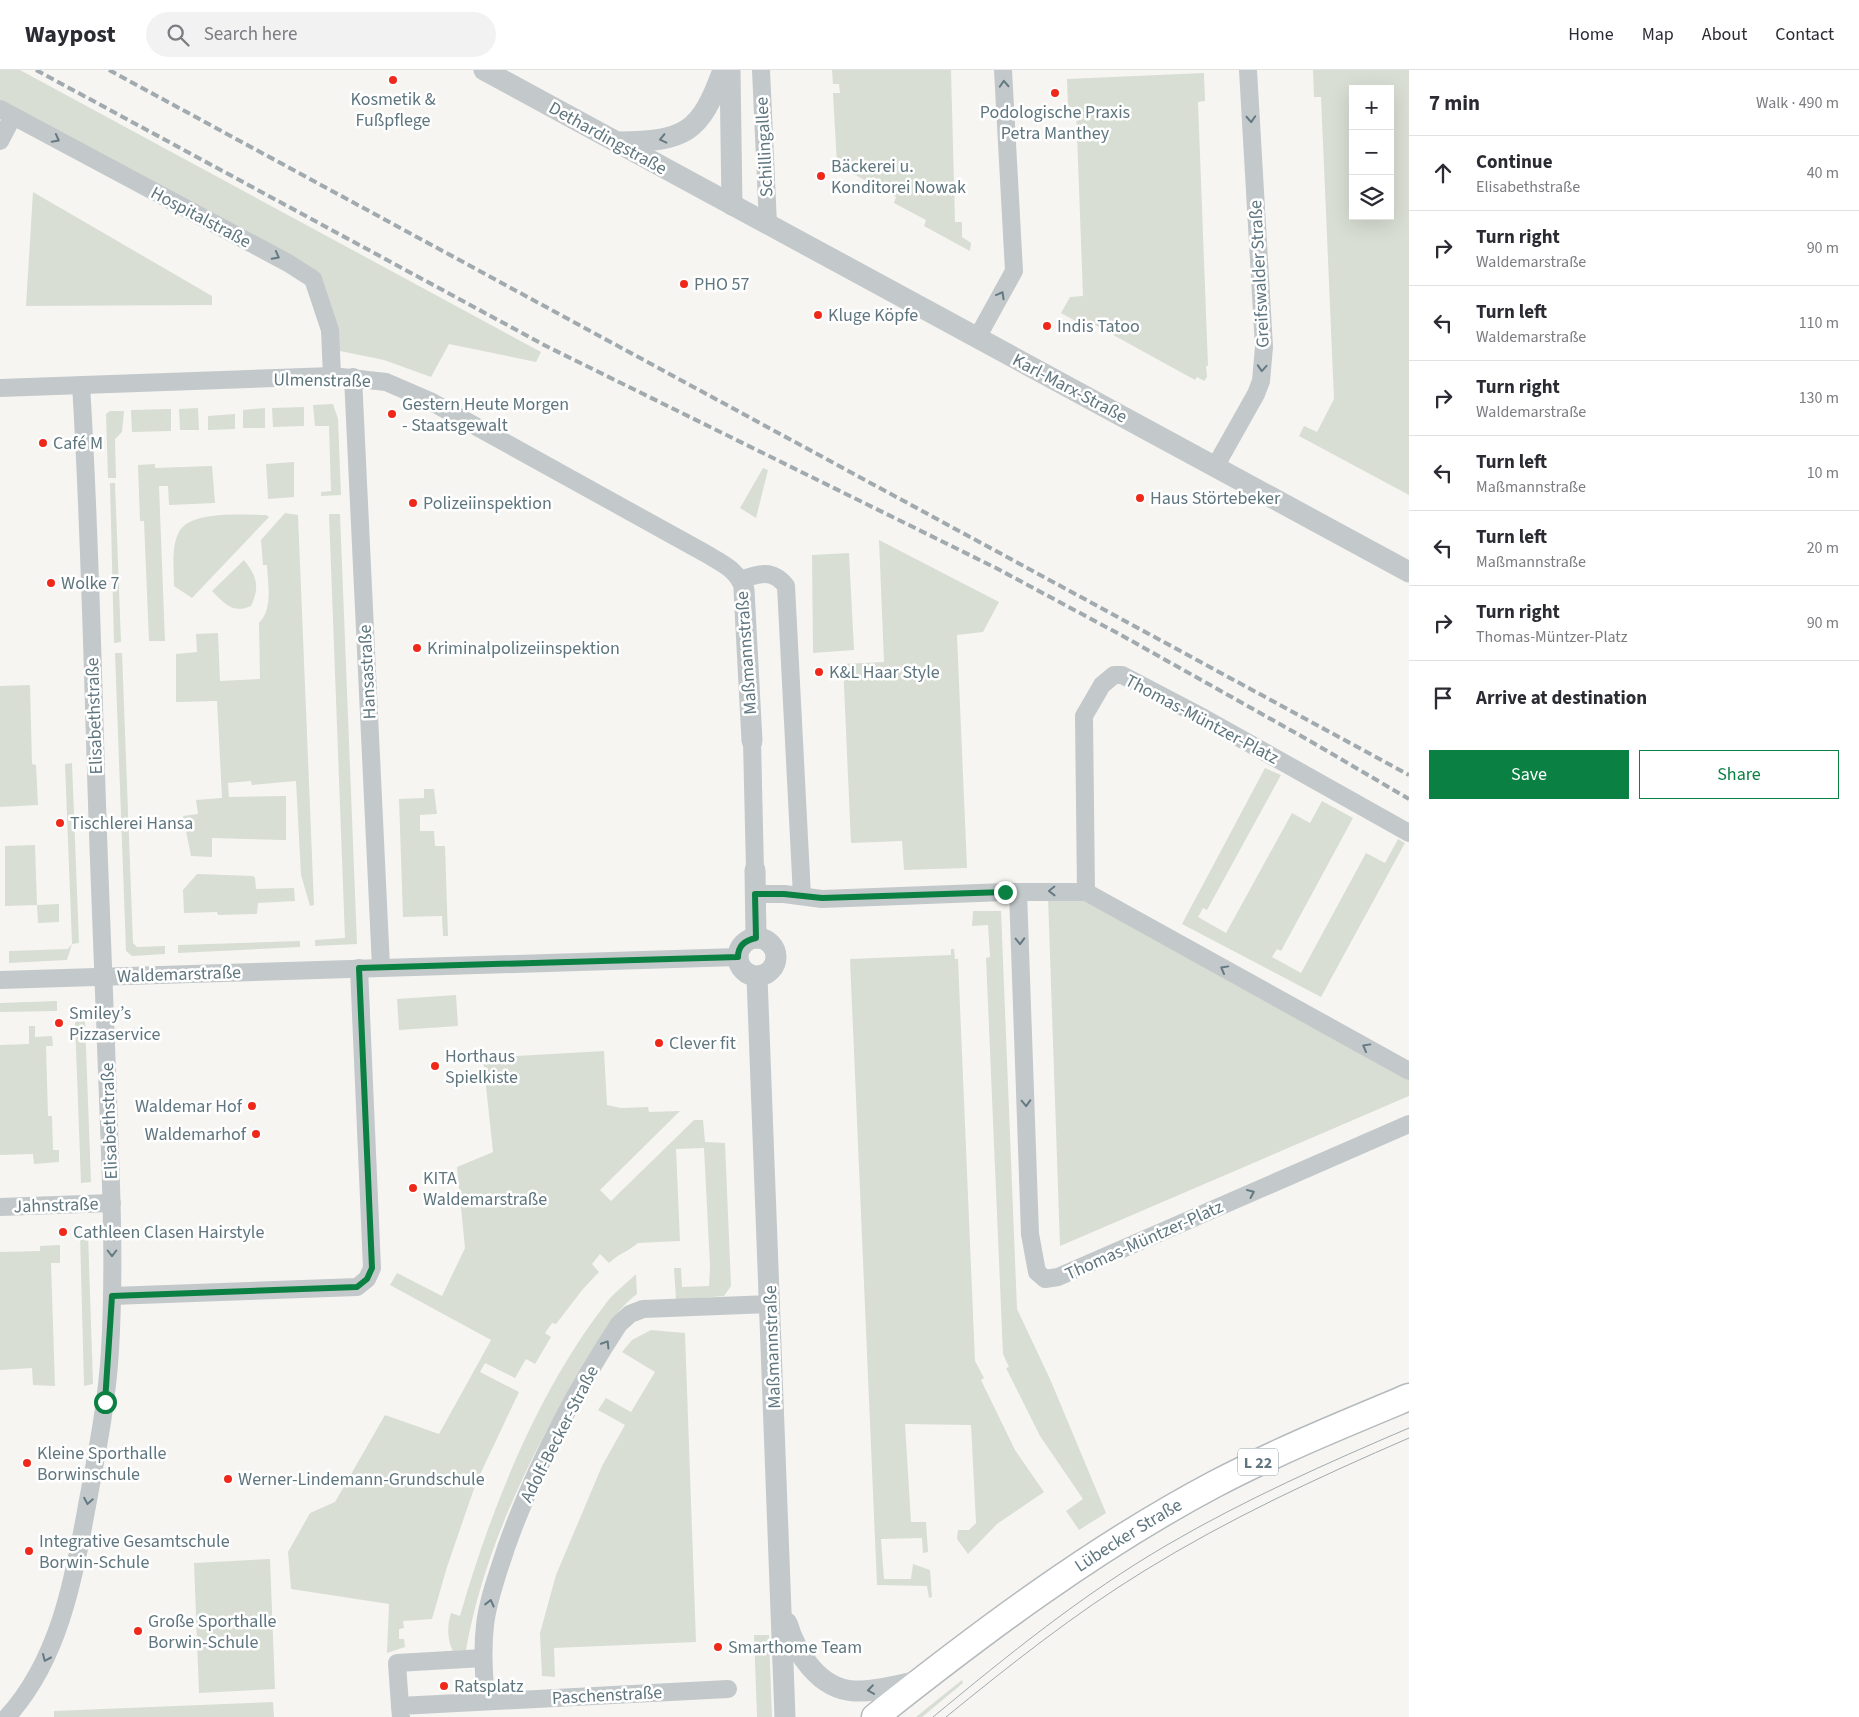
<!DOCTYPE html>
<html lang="en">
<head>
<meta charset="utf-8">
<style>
	body { margin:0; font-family:"Source Sans 3",sans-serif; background:#f2f2f3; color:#2b2b33 }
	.controls { position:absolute; right:15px; top:15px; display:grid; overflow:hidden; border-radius:0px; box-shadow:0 5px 20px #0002 }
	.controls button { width:45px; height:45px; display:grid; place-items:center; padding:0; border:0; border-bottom:1px solid #e1e1e2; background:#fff; color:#2b2b33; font:25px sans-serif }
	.stop { position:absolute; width:15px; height:15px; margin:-11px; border:4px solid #0b8043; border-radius:50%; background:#fff }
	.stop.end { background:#0b8043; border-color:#fff; box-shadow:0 1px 5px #0008 }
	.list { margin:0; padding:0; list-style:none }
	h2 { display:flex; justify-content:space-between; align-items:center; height:65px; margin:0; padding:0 20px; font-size:21px }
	h2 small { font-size:16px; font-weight:400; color:#7c7c81 }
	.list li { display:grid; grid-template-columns:32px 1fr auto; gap:15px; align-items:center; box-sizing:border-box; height:75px; padding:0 20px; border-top:1px solid #e1e1e2 }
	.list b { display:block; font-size:19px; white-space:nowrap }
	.list p { margin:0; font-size:16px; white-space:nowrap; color:#7c7c81 }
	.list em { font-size:16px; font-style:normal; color:#7c7c81 }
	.actions { display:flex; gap:10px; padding:15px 20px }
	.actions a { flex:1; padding:11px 0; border:1px solid #0b8043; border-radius:0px; text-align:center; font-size:18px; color:#0b8043 }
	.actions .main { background:#0b8043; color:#fff }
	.icon { flex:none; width:28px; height:28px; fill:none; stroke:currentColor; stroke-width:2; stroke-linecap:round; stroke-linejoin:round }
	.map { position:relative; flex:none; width:1409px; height:1647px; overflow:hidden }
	header { display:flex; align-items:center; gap:30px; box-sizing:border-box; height:70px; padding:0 25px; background:#fff; border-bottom:1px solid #e1e1e2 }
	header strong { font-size:24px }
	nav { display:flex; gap:28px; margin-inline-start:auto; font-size:18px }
	.search { width:350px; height:45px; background:#f2f2f3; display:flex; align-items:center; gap:12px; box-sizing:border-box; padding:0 18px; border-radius:28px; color:#7c7c81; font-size:19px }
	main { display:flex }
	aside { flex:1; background:#fff }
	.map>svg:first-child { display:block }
</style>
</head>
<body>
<header>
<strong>Waypost</strong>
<div class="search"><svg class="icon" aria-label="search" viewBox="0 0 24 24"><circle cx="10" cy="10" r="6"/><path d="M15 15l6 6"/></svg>Search here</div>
<nav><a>Home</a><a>Map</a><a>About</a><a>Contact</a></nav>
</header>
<main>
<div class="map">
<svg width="1409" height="1647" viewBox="0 0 1409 1647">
	<rect width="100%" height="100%" fill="#f6f5f2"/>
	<!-- green -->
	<g fill="#d8ded3" fill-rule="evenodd">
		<polygon points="0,0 20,0 541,282 536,292 449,274 431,307 384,290 335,280 333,260 291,188 0,30"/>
		<polygon points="832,0 951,0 955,152 962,152 962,167 971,173 970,181 924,156 926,150 894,133 896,127 837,95 833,23 840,23 839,14 833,14"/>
		<path d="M 1313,0 L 1409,0 L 1409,425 L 1299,366 L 1304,356 L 1317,362 L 1334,329 L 1321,27 L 1314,27 ZM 1353,19 L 1390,19 L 1390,146 L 1353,146 Z"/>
		<polygon points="1204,3 1205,31 1198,32 1208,296 1206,296 1207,307 1204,311 1197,307 1195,310 1086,250 1083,255 1061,243 1070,227 1083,226 1076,37 1068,37 1067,9"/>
		<polygon points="33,122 212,226 212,235 26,236"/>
		<polygon points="333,334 338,349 341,425 321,426 321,422 331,421 329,356 315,356 313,335"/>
		<polygon points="304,337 304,356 273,357 272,338"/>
		<polygon points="198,338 199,360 180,360 179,339"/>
		<polygon points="265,338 265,358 243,358 243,340"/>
		<polygon points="171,339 171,361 132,362 131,340"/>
		<polygon points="110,341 124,341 122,362 115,369 116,408 108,408 106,344"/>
		<polygon points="235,344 235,359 208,360 208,346"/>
		<polygon points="294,392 294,427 268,429 266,394"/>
		<polygon points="155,394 155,398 212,396 215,433 169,435 168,416 159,416 165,571 149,571 144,451 140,451 138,395"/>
		<polygon points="763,398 768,400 756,448 740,438"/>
		<polygon points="110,413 115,413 121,572 114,573"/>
		<path d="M 285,443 L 298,445 L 314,835 L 310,836 L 301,805 L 296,711 L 252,715 L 251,711 L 228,713 L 229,727 L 286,726 L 286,770 L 212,768 L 212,787 L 191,786 L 183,746 L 198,744 L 196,730 L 222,728 L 217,631 L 176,632 L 176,584 L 197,582 L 196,564 L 218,563 L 220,611 L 260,609 L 259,553 C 273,539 268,515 267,495 L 263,495 L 261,470 Z"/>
		<polygon points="329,444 340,444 357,874 315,876 315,870 345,868"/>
		<path d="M 266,445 L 269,447 L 192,528 L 174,516 C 174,500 171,476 179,462 C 190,440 245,445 266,445 Z"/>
		<polygon points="879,470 999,532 983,562 957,565 967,798 904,800 902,771 851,773 843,594 884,592"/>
		<polygon points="849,483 854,580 813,583 812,485"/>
		<path d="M 244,490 C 257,506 260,517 251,536 C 233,544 225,534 212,521 Z"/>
		<polygon points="115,583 122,583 133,873 137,877 165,876 165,884 132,886 126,881"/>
		<polygon points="30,615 32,694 36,695 38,735 0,737 0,616"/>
		<polygon points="72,693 79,873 72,874 67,890 9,893 9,881 68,879 72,874 65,694"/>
		<polygon points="1265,698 1281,705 1207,840 1203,838 1198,847 1226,863 1292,743 1310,753 1322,731 1353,748 1281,881 1277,879 1272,887 1301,903 1366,783 1385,793 1398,769 1405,773 1321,927 1182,854"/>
		<polygon points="424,719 434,719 437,744 420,745 420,761 434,761 435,776 445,776 448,866 443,866 442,846 403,847 399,729 424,728"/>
		<polygon points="35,775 37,835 59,834 59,852 38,853 37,835 5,836 5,776"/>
		<polygon points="197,804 253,806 255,808 256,819 294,818 295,831 258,833 257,844 218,845 217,842 184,843 183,820"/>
		<polygon points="1077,826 1409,1009 1409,1026 1060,1176 1048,827"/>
		<polygon points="973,841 1001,841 1017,1239 1050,1309 1106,1443 1079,1460 1066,1441 1083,1429 1040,1366 1006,1298 1009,1297 1003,1284 986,888 990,887 988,855 972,856"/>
		<polygon points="300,871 300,877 178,883 178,875"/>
		<polygon points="951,879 954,879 955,889 958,889 975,1291 984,1308 981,1310 1015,1380 1044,1422 997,1454 968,1484 957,1469 958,1460 969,1460 976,1453 971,1355 905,1354 911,1452 926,1452 928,1482 923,1483 922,1468 881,1469 884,1509 911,1509 913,1494 930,1500 932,1527 929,1528 927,1516 877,1515 850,889 951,885"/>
		<polygon points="456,925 458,956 399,960 397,929"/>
		<polygon points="57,931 57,941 0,942 0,933"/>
		<polygon points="85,951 91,1112 81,1113 75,952"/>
		<polygon points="29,956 35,956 35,967 52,966 53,976 46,976 48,1046 52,1046 53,1080 59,1080 59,1092 34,1094 33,1084 0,1085 0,975 29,974"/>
		<path d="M 604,981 L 607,1035 L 621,1038 L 648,1037 L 649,1042 L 680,1041 L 600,1120 L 611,1131 L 694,1050 L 703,1050 L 705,1072 L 725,1073 L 731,1216 L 724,1226 L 676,1230 L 674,1198 L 681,1198 L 682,1217 L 709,1216 L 710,1196 L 704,1078 L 676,1079 L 680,1171 L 638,1173 C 629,1181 618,1184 609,1193 L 600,1184 L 592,1194 L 599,1202 L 583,1219 L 556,1254 L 552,1253 L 545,1263 L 551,1267 L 535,1294 L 526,1289 L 515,1308 L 485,1293 L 480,1302 L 519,1322 L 476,1413 L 447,1497 L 432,1549 L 403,1551 L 404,1558 L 399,1559 L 399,1569 L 404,1569 L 405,1577 L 387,1583 L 389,1534 L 291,1519 L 288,1482 L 310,1443 L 335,1432 L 385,1345 L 439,1364 L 491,1270 L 390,1215 L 397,1203 L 442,1226 L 465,1178 L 457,1097 L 493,1082 L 483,988 Z"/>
		<polygon points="80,1163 88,1163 93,1314 84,1316"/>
		<polygon points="60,1175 60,1193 51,1193 55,1316 33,1315 32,1298 0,1300 0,1182 40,1181 40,1176"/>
		<path d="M 636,1204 L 637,1224 C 614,1241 597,1272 583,1297 C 531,1382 483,1482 466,1580 L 453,1581 C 447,1570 447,1555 451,1543 L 460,1546 C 490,1441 537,1323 604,1236 C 612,1224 626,1214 636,1204 Z"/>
		<polygon points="651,1260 685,1263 696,1572 554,1578 555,1607 542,1606 540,1563 556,1505 602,1396 625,1355 598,1340 606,1328 631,1342 655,1302 622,1282 632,1270"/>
		<polygon points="270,1489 275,1619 199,1623 194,1493"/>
		<polygon points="754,1565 769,1565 772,1647 757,1647"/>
		<polygon points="962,1610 963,1613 922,1647 916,1647"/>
		<polygon points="273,1632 274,1647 54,1647 54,1641"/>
	</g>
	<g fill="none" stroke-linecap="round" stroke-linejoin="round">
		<defs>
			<g id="primary">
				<path id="s1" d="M 875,1647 C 982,1562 1094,1478 1215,1414 C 1278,1381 1344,1354 1409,1327"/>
			</g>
		</defs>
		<!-- primary casing -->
		<use href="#primary" stroke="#b4babc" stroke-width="29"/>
		<!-- minor -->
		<g stroke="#c3c8ca" stroke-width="18">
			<polyline points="761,0 768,154"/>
			<polyline points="0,39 288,193 313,209 330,260 332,306"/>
			<polyline points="0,71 13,46"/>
			<polyline points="977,268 1014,201 1003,0"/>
			<polyline points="353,307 381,897"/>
			<path d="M 0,318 L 332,306 L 386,312 L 430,331 L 703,482 C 721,493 738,499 744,520"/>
			<polyline points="1215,397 1256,324 1261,311 1264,277 1248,0"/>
			<path d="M 741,510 C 759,503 773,499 786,516 L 802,826"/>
			<polyline points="752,671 755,800"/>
			<polyline points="1018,822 1030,1164 1037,1202 1045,1209 1058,1207 1409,1054"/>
			<polyline points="1086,822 1084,646 1102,615 1114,605 1122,605 1204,648 1409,763"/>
			<polyline points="755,824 784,824 822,829 1005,822 1086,822 1409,1001"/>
			<polyline points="0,910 738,887"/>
			<polyline points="0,1137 112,1133"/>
			<polyline points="112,1226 357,1217 367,1209 372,1198 359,898"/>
			<path d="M 486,1631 C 484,1606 482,1581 485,1555 C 488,1529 498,1503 506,1478 C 534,1399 573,1324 619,1254 L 630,1244 L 643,1239 L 771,1234"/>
			<polyline points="400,1636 397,1593 483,1588"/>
			<path d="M 7,1647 C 58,1591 73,1513 86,1441 C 96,1387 107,1334 110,1280 C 115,1196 111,1112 108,1028 C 105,949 102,870 99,791 C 93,632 91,474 81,315"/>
			<polyline points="401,1647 400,1636 728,1619"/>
		</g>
		<!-- tertiary -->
		<g stroke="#c3c8ca" stroke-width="21">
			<polyline points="484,0 1409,502"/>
			<polyline points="730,0 732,135"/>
			<path d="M 618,72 C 685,71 700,64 723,0"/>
			<polyline points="744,520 752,671"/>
			<polyline points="755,800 756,868"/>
			<circle cx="757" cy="887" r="19"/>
			<polyline points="757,907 785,1647"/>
			<path d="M 787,1553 C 796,1583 819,1619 854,1621 C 875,1622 898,1615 919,1611"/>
		</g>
		<!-- primary -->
		<use href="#primary" stroke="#fff" stroke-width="26"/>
		<!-- tram -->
		<g stroke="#a1aaae" stroke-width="1">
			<path d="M 933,1647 C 1008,1585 1083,1524 1167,1475 C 1244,1430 1327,1393 1409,1358"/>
			<path d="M 946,1647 C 1010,1595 1074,1544 1144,1501 C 1228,1449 1319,1407 1409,1368"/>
		</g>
		<!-- rail -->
		<g stroke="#a1aaae" stroke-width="4" stroke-dasharray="8 4" stroke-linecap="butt">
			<polyline points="36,0 546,276 996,498 1121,565 1310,671 1409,729"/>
			<polyline points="109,0 1409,705"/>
		</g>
	</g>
	<!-- one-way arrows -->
	<defs><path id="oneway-chevron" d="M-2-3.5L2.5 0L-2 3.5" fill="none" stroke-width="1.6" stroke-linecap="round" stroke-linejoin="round" transform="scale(1.25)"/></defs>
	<g stroke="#647a83">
		<use href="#oneway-chevron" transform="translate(1004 14) rotate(-93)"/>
		<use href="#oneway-chevron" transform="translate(1251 49) rotate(87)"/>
		<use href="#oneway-chevron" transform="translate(56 69) rotate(28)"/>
		<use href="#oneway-chevron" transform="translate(663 69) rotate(167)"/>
		<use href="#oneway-chevron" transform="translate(276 186) rotate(28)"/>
		<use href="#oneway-chevron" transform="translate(1001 225) rotate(-61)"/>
		<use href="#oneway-chevron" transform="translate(1262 298) rotate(94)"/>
		<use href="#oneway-chevron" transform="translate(1052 821) rotate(179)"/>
		<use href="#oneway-chevron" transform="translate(1020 871) rotate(88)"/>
		<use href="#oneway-chevron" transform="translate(1224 899) rotate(-151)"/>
		<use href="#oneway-chevron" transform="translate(1366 977) rotate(-151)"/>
		<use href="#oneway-chevron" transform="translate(1026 1033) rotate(88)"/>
		<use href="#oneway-chevron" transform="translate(1251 1123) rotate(-24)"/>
		<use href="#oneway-chevron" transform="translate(112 1183) rotate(90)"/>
		<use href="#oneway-chevron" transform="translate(606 1274) rotate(-58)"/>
		<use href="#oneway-chevron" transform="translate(88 1431) rotate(100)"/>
		<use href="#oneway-chevron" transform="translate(490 1533) rotate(-76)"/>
		<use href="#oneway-chevron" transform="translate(46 1588) rotate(114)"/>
		<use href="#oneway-chevron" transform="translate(871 1620) rotate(172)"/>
	</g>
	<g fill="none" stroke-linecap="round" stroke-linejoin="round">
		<!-- route -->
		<path stroke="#0b8043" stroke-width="6" d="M 105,1332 L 112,1226 L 357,1217 L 367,1209 L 372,1198 L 359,898 L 738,887 C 738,875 746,870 756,868 L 755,824 L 784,824 L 822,828 L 1005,822"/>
	</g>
	<!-- markers -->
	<g fill="#ee291a" stroke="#fff" stroke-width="2">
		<circle cx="393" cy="10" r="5"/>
		<circle cx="1055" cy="23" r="5"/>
		<circle cx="821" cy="106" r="5"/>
		<circle cx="684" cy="214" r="5"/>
		<circle cx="818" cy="245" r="5"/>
		<circle cx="1047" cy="256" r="5"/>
		<circle cx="392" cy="344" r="5"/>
		<circle cx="43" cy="373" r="5"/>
		<circle cx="1140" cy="428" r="5"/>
		<circle cx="413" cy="433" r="5"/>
		<circle cx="51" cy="513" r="5"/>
		<circle cx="417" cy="578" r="5"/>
		<circle cx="819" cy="602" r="5"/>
		<circle cx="60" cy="753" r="5"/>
		<circle cx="59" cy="953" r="5"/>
		<circle cx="659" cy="973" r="5"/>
		<circle cx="435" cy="996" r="5"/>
		<circle cx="252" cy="1036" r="5"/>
		<circle cx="256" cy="1064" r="5"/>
		<circle cx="413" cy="1118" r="5"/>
		<circle cx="63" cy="1162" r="5"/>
		<circle cx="27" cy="1393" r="5"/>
		<circle cx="228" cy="1409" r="5"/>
		<circle cx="29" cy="1481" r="5"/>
		<circle cx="138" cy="1561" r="5"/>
		<circle cx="718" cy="1577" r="5"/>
		<circle cx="444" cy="1616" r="5"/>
	</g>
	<g text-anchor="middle" stroke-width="5" stroke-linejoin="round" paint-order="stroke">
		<!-- shield labels -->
		<rect fill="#fff" stroke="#8f9fa5" stroke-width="1" x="1238" y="1378.5" width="40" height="27" rx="4"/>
		<g font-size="16" font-weight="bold" fill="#5f767f">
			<text x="1258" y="1398">L 22</text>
		</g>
		<!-- poi labels -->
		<g font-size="18" fill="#5f767f" stroke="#fff" text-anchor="start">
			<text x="393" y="35" text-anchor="middle">Kosmetik &amp;<tspan x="393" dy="21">Fußpflege</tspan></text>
			<text x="1055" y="48" text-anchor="middle">Podologische Praxis<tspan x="1055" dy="21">Petra Manthey</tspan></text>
			<text x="831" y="102">Bäckerei u.<tspan x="831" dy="21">Konditorei Nowak</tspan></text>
			<text x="694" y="220">PHO 57</text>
			<text x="828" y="251">Kluge Köpfe</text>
			<text x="1057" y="262">Indis Tatoo</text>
			<text x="402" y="340">Gestern Heute Morgen<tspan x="402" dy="21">- Staatsgewalt</tspan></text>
			<text x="53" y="379">Café M</text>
			<text x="1150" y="434">Haus Störtebeker</text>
			<text x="423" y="439">Polizeiinspektion</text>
			<text x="61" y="519">Wolke 7</text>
			<text x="427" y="584">Kriminalpolizeiinspektion</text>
			<text x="829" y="608">K&amp;L Haar Style</text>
			<text x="70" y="759">Tischlerei Hansa</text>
			<text x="69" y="949">Smiley’s<tspan x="69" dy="21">Pizzaservice</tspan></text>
			<text x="669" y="979">Clever fit</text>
			<text x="445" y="992">Horthaus<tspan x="445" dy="21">Spielkiste</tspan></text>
			<text x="242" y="1042" text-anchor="end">Waldemar Hof</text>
			<text x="246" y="1070" text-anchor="end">Waldemarhof</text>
			<text x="423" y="1114">KITA<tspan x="423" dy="21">Waldemarstraße</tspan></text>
			<text x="73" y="1168">Cathleen Clasen Hairstyle</text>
			<text x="37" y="1389">Kleine Sporthalle<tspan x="37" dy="21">Borwinschule</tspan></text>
			<text x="238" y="1415">Werner-Lindemann-Grundschule</text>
			<text x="39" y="1477">Integrative Gesamtschule<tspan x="39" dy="21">Borwin-Schule</tspan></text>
			<text x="148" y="1557">Große Sporthalle<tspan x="148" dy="21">Borwin-Schule</tspan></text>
			<text x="728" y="1583">Smarthome Team</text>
			<text x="454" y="1622">Ratsplatz</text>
		</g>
		<!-- street labels -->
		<g font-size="18" fill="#5f767f" stroke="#fff">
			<text transform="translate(608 68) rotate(29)" y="6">Dethardingstraße</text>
			<text transform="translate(764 77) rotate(-93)" y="6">Schillingallee</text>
			<text transform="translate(201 147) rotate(28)" y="6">Hospitalstraße</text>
			<text transform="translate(1259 204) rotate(-93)" y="6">Greifswalder Straße</text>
			<text transform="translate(322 310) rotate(1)" y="6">Ulmenstraße</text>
			<text transform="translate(1070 318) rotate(28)" y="6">Karl-Marx-Straße</text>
			<text transform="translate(746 583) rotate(-94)" y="6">Maßmannstraße</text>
			<text transform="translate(367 602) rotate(-93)" y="6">Hansastraße</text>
			<text transform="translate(94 646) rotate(-92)" y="6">Elisabethstraße</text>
			<text transform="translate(1202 649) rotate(28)" y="6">Thomas-Müntzer-Platz</text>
			<text transform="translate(179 904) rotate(-2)" y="6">Waldemarstraße</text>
			<text transform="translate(109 1051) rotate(-92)" y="6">Elisabethstraße</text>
			<text transform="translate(56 1135) rotate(-2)" y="6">Jahnstraße</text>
			<text transform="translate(1144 1170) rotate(-24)" y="6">Thomas-Müntzer-Platz</text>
			<text transform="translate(772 1277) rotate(-92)" y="6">Maßmannstraße</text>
			<text transform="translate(559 1364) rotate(-63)" y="6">Adolf-Becker-Straße</text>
			<text dy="6" stroke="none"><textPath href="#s1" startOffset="312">Lübecker Straße</textPath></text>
			<text transform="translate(607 1625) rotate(-3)" y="6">Paschenstraße</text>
		</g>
	</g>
</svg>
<div class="controls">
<button>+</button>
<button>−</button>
<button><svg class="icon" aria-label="layers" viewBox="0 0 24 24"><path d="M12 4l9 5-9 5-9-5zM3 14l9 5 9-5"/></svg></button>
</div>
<div class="stop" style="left:105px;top:1332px"></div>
<div class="stop end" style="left:1005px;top:822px"></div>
</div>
<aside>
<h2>7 min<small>Walk · 490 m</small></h2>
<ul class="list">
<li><svg class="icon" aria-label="ahead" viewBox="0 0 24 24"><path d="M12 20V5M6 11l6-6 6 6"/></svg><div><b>Continue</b><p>Elisabethstraße</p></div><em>40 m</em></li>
<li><svg class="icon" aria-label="right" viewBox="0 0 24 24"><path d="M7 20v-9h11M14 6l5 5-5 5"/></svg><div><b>Turn right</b><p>Waldemarstraße</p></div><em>90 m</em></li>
<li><svg class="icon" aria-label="left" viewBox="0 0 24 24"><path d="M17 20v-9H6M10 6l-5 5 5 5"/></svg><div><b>Turn left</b><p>Waldemarstraße</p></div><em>110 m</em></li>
<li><svg class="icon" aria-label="right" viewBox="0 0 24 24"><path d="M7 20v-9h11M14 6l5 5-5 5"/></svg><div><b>Turn right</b><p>Waldemarstraße</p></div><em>130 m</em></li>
<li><svg class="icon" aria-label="left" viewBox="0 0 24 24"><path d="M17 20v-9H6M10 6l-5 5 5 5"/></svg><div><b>Turn left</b><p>Maßmannstraße</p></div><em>10 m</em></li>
<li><svg class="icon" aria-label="left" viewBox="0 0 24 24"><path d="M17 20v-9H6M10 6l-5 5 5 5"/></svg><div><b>Turn left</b><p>Maßmannstraße</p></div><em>20 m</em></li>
<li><svg class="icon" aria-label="right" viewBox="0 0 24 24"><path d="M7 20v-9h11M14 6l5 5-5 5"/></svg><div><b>Turn right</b><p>Thomas-Müntzer-Platz</p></div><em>90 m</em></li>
<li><svg class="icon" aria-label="arrive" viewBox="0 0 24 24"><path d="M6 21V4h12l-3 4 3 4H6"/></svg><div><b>Arrive at destination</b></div></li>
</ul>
<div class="actions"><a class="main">Save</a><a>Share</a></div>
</aside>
</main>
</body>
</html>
